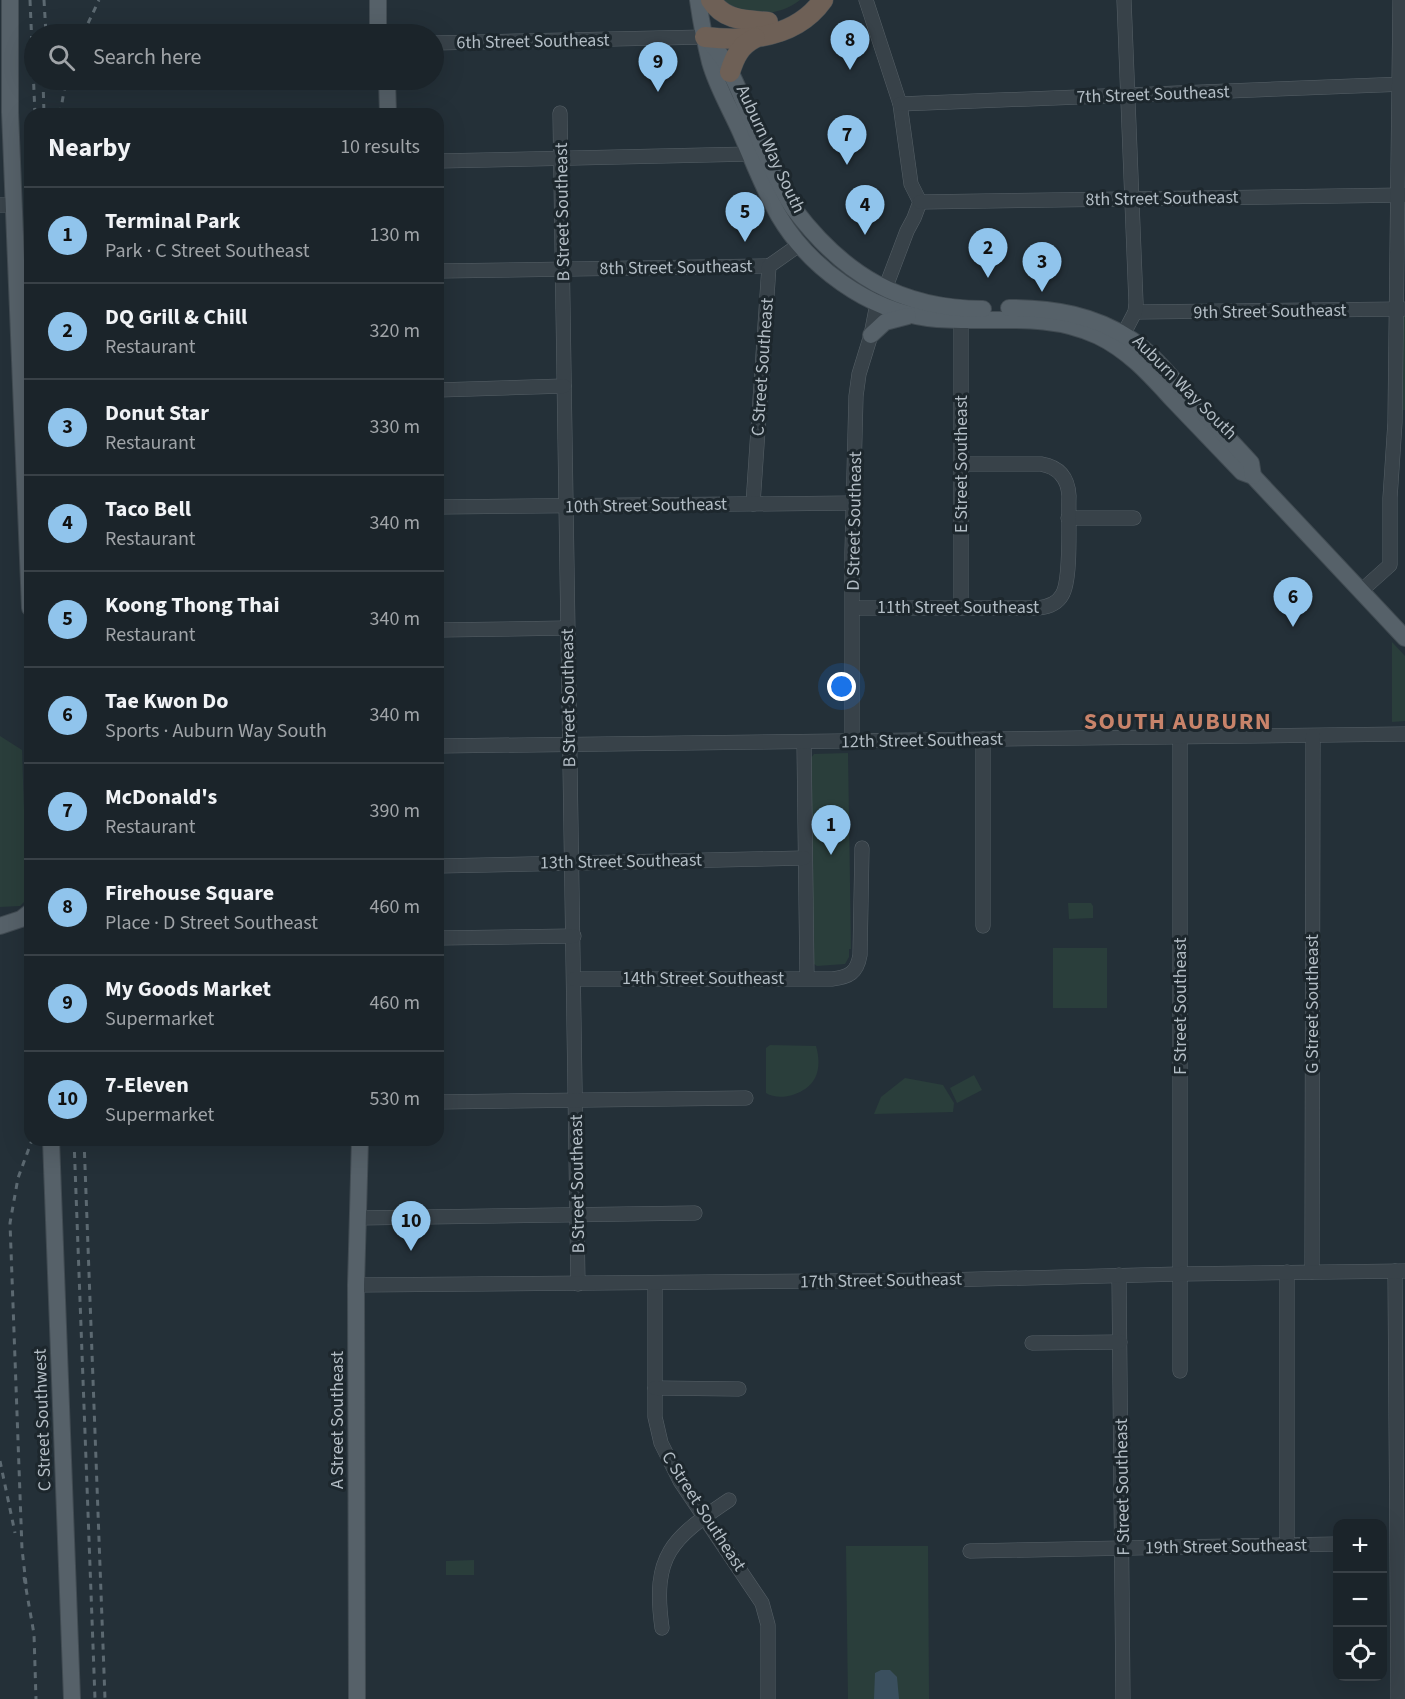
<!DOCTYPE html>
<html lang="en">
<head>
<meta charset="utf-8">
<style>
	body { margin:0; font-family:"Source Sans 3",sans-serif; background:#242c32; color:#f1f3f6 }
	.controls { position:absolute; right:18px; bottom:18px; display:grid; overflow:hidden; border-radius:12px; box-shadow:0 6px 24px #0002 }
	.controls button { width:54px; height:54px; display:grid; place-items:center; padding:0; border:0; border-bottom:2px solid #394147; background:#1b242a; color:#f1f3f6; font:30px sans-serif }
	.you { position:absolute; left:842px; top:687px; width:21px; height:21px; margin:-15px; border:4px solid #fff; border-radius:50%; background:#1a73e8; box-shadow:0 0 0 9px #1a73e833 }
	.badge { display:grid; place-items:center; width:39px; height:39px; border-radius:50%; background:#90c4ec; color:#111; font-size:20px; font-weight:700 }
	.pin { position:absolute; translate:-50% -50px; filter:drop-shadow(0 2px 3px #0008) }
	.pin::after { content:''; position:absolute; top:32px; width:21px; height:18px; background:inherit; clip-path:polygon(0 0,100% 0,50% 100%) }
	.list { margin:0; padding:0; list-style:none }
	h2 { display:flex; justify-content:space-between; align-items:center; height:78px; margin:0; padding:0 24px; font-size:26px }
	h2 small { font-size:20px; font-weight:400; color:#a0a4a8 }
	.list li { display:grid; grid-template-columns:39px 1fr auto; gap:18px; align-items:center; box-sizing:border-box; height:96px; padding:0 24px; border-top:2px solid #394147 }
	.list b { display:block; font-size:22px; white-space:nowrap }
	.list p { margin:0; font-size:20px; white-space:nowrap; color:#a0a4a8 }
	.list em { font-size:20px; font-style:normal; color:#a0a4a8 }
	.icon { flex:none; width:33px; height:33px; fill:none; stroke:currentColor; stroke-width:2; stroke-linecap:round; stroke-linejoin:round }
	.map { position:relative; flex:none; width:1405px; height:1699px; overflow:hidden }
	.search { position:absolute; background:#1b242a; box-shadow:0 6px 24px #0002; left:24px; top:24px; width:420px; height:66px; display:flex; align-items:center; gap:15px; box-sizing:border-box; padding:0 21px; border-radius:33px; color:#a0a4a8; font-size:22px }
	.panel { position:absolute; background:#1b242a; box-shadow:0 6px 24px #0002; left:24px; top:108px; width:420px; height:1038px; border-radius:18px }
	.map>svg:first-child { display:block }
</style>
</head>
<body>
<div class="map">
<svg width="1405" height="1699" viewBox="0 0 1405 1699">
	<rect width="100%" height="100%" fill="#243038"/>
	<!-- green -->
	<g fill="#2a3e3b">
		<path d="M 720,0 L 800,0 C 781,15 761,14 738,14 Z"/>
		<polygon points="1396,309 1405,309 1405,410 1395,410"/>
		<polygon points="1392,642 1405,656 1405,721 1392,722"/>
		<polygon points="0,736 22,750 27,899 20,906 0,907"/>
		<polygon points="848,753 851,949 849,949 849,957 845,964 817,966 814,964 812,958 811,758 814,754"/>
		<polygon points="1068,903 1091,903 1093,906 1093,918 1069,919"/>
		<rect x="1053" y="948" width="54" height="60"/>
		<path d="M 770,1045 L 816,1046 C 819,1056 820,1069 815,1078 C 807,1094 780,1102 766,1093 L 766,1048 Z"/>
		<polygon points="974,1075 982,1090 957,1103 950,1088"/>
		<polygon points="905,1078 943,1085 954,1103 953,1112 874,1114 881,1097"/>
		<polygon points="846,1546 928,1546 929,1699 848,1699"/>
		<polygon points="474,1560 474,1575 446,1575 446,1561"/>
	</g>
	<!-- water -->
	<polygon fill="#3a4f5e" points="890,1670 897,1677 899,1699 874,1699 875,1673 881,1670"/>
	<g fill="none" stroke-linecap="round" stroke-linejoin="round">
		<defs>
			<g id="minor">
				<polyline points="866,0 900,104 911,184 920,202 914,218 907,231 885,289"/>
				<polyline points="434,43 705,37"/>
				<polyline points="900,104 1405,84"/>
				<polyline points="560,113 578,1284"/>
				<polyline points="438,161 750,154"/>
				<polyline points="920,202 1405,195"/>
				<polyline points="0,205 14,205"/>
				<polyline points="438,271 769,266"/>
				<polyline points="1135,312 1403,309"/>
				<polyline points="961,320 961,608"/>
				<polyline points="1123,335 1135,312 1136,303 1124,0"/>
				<polyline points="438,390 564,386"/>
				<polyline points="753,504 769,266 799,245"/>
				<polyline points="438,507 854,503"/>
				<polyline points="1068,518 1134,518"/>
				<polyline points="1361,591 1390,565 1390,498 1395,422 1400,0"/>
				<path d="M 853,608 L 1038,608 C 1048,607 1057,604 1062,595 C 1072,580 1068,517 1069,496 C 1068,478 1059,467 1041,464 L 961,464"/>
				<polyline points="438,630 567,628"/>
				<polyline points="1180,737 1180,1371"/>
				<polyline points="852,741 852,552 856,396 859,374 871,335 877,304"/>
				<polyline points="804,742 807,978"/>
				<polyline points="438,746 1405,734"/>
				<polyline points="438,866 804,858"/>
				<polyline points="983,926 983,739"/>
				<polyline points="438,938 574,936"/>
				<path d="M 574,979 L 832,979 C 849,977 857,973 860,955 L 862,848"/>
				<polyline points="438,1102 746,1098"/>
				<polyline points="357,1218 695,1213"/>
				<polyline points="1395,1271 1398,1699"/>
				<polyline points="1287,1272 1287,1544"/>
				<polyline points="1312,1272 1313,736"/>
				<polyline points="1119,1275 1123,1699"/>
				<polyline points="655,1283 655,1417 661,1443 680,1481 762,1603 768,1625 768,1699"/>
				<polyline points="356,1285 943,1280 1180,1274 1405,1271"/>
				<polyline points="1032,1343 1120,1342"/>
				<polyline points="655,1388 739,1389"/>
				<polyline points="970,1551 1338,1544"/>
				<path d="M 662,1628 C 652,1555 671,1539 729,1500"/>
			</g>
			<g id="major">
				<polyline points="10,0 10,112 30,608"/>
				<polyline points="378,0 378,30 381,34"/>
				<path d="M 698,0 C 701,21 705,42 710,62 C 717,87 731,110 741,133 C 753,161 764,190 779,216 C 809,267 868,310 928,318 C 984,325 1044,310 1098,336 C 1129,351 1150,375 1173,400 C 1196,424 1219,448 1242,472 L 1253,476 L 1405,638"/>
				<path d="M 707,39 C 713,46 720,53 724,60 C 740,88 750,119 763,148 C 772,167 781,191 794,209 C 843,274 900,309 983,309"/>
				<polyline points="387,80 388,114"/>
				<path d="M 1009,308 C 1053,308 1095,315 1132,340 C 1154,355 1171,377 1188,396 C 1209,418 1231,441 1251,463 L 1253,476"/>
				<polyline points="871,335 885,322 908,316"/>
				<polyline points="0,926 21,919 30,912"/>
				<polyline points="51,1140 72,1699"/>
				<polyline points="357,1699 356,1285 360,1140"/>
			</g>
			<g id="highway">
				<path d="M 711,0 C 724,21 746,20 768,22"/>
				<path d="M 705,37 C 748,42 796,38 823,0"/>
				<path d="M 730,72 C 735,56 740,46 755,38"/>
			</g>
		</defs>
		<!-- minor casing -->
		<use href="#minor" stroke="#566067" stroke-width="15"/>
		<!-- major casing -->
		<use href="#major" stroke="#414b52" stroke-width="18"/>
		<!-- highway casing -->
		<use href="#highway" stroke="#434d53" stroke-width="21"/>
		<!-- minor -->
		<use href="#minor" stroke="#384249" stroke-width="14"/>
		<!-- major -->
		<use href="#major" stroke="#566169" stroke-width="16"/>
		<!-- highway -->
		<use href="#highway" stroke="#6e6056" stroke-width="20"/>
		<!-- rail -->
		<g stroke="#5c6971" stroke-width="3" stroke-dasharray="6 6" stroke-linecap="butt">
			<polyline points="30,0 35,114"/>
			<polyline points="44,0 46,34"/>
			<polyline points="83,34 99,0"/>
			<polyline points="43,80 44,114"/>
			<polyline points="60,114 66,80"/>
			<polyline points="74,1140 95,1699"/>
			<polyline points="84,1140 105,1699"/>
			<polyline points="0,1461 15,1533"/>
			<polyline points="24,1577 34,1634 36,1699"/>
			<polyline points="26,1584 22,1549 10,1223 18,1178 32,1140"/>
		</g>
	</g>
	<g text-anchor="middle" stroke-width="6" stroke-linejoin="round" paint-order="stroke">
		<!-- street labels -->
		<g font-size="18" fill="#b3bdc5" stroke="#1d272d">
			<text transform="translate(533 41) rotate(-1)" y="6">6th Street Southeast</text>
			<text transform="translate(1153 94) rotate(-2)" y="6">7th Street Southeast</text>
			<text transform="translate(771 149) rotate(65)" y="6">Auburn Way South</text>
			<text transform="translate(1162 198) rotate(-1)" y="6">8th Street Southeast</text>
			<text transform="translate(562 212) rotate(-91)" y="6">B Street Southeast</text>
			<text transform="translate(676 267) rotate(-1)" y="6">8th Street Southeast</text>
			<text transform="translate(1270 311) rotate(-1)" y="6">9th Street Southeast</text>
			<text transform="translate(762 367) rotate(-86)" y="6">C Street Southeast</text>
			<text transform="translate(1185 387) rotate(45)" y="6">Auburn Way South</text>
			<text transform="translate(961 464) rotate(-90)" y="6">E Street Southeast</text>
			<text transform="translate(646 505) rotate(-1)" y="6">10th Street Southeast</text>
			<text transform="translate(854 521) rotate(-89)" y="6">D Street Southeast</text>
			<text x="958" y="613">11th Street Southeast</text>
			<text transform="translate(568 698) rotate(-91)" y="6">B Street Southeast</text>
			<text transform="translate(922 740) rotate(-1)" y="6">12th Street Southeast</text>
			<text transform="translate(621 861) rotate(-1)" y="6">13th Street Southeast</text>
			<text x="703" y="984">14th Street Southeast</text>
			<text transform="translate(1312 1004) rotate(-90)" y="6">G Street Southeast</text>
			<text transform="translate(1180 1006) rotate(-90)" y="6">F Street Southeast</text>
			<text transform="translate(577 1184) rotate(-91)" y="6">B Street Southeast</text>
			<text transform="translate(881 1280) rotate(-1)" y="6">17th Street Southeast</text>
			<text transform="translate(42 1420) rotate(-92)" y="6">C Street Southwest</text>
			<text transform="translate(337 1420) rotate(-90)" y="6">A Street Southeast</text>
			<text transform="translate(1122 1487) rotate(-91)" y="6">F Street Southeast</text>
			<text transform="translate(704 1511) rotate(57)" y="6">C Street Southeast</text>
			<text transform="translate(1226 1546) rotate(-1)" y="6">19th Street Southeast</text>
		</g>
		<!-- district labels -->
		<g font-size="24" font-weight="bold" letter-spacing="1.5" fill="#c8836a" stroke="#1d272d">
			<text x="1178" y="729">SOUTH AUBURN</text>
		</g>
	</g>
</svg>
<div class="controls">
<button>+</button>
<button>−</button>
<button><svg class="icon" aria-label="locate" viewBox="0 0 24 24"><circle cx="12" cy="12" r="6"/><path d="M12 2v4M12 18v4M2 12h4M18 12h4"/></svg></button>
</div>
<div class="you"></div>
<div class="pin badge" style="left:831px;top:855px">1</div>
<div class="pin badge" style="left:988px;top:278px">2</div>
<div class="pin badge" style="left:1042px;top:292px">3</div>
<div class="pin badge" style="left:865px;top:235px">4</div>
<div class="pin badge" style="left:745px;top:242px">5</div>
<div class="pin badge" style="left:1293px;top:627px">6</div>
<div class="pin badge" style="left:847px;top:165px">7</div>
<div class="pin badge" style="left:850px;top:70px">8</div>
<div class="pin badge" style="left:658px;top:92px">9</div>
<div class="pin badge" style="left:411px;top:1251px">10</div>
<div class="search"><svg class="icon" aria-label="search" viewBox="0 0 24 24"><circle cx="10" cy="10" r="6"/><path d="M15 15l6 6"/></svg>Search here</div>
<section class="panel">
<h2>Nearby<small>10 results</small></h2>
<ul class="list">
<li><span class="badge">1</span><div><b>Terminal Park</b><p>Park · C Street Southeast</p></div><em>130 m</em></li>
<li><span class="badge">2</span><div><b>DQ Grill &amp; Chill</b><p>Restaurant</p></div><em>320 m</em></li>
<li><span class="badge">3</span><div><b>Donut Star</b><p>Restaurant</p></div><em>330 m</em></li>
<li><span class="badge">4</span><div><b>Taco Bell</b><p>Restaurant</p></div><em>340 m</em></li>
<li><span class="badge">5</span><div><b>Koong Thong Thai</b><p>Restaurant</p></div><em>340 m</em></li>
<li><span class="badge">6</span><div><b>Tae Kwon Do</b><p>Sports · Auburn Way South</p></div><em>340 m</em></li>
<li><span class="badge">7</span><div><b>McDonald's</b><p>Restaurant</p></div><em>390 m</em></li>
<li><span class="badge">8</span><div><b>Firehouse Square</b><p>Place · D Street Southeast</p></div><em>460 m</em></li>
<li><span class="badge">9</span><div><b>My Goods Market</b><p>Supermarket</p></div><em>460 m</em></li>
<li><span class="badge">10</span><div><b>7-Eleven</b><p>Supermarket</p></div><em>530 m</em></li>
</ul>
</section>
</div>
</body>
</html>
